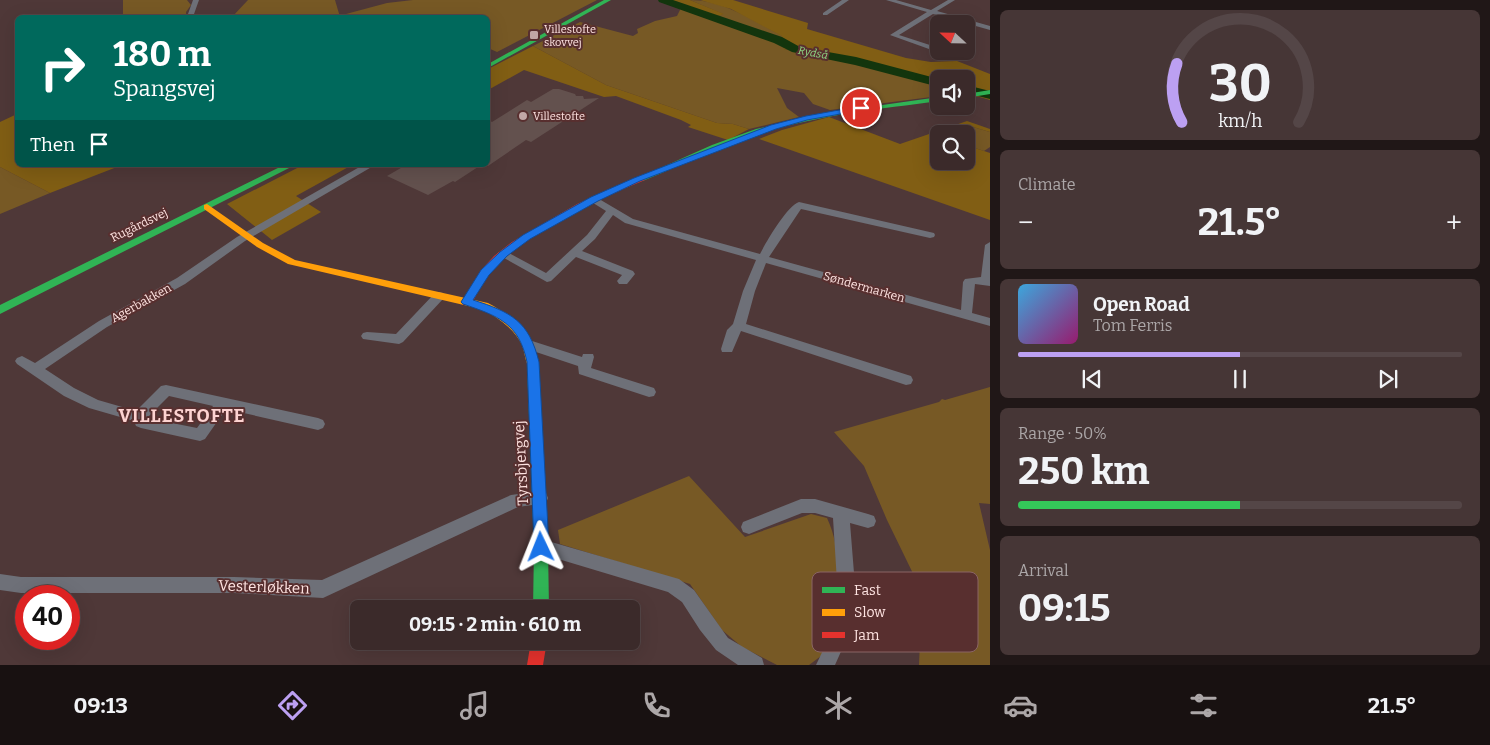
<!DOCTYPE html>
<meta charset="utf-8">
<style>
:root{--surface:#3b2a2a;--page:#463636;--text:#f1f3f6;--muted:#aca7a8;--line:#544647;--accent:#bca0f2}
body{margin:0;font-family:Bitter,serif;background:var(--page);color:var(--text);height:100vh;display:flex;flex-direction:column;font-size:19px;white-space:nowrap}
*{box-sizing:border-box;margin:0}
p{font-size:16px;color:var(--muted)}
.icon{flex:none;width:28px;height:28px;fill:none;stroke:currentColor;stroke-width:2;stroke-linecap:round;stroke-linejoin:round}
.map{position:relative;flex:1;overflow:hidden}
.sheet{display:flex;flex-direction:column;gap:10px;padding:10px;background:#201717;width:500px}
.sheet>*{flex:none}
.guide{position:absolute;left:15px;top:15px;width:475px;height:152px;border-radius:8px;box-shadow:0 5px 20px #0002,0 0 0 1px var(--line);background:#00695c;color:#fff;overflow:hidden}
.needle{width:32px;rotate:292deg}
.controls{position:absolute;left:930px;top:15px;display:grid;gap:10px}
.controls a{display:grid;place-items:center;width:45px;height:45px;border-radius:8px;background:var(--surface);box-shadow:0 5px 20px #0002,0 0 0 1px var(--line);font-size:25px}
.speed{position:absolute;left:15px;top:585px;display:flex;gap:10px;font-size:25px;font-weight:700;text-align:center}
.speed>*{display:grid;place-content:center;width:65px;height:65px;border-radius:50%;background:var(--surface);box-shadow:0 5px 20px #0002,0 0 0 1px var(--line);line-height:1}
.speed .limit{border:8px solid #d22;background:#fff;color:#111}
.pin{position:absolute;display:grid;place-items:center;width:42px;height:42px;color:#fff;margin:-21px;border:2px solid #fff;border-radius:50%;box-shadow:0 1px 5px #0007}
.me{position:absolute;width:55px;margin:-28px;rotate:358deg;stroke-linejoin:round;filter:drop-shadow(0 0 4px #0008)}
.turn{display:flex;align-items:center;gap:18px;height:105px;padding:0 15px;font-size:22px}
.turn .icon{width:65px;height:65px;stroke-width:2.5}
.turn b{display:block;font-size:35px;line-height:42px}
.then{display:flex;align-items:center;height:48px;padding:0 15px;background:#0003;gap:10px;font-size:19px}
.big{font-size:38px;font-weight:700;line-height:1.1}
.sheet .widget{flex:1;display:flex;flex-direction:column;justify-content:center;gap:8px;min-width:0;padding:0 18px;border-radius:8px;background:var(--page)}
.sheet .dial{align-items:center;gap:0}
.dial svg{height:130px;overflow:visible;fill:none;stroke:var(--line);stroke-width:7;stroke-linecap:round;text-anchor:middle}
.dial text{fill:var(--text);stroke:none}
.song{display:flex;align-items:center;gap:15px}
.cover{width:60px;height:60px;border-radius:8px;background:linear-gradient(135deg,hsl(200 70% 55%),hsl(320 70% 35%))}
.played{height:5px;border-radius:2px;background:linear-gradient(90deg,var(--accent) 50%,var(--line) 50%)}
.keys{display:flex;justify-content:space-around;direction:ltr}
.heat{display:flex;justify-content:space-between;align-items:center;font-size:28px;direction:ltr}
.charge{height:8px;border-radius:4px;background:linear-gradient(90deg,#34c759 50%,var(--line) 0)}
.trip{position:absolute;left:350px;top:600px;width:290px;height:50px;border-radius:8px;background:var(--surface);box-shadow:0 5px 20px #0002,0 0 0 1px var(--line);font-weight:700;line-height:50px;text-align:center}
.dock{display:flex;height:80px;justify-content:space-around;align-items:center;background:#181111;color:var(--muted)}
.dock .icon{width:35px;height:35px}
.dock .selected{color:var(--accent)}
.dock b{font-size:22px;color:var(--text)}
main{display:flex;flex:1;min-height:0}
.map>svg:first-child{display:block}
</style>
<main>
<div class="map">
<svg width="990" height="665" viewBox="0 0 990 665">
<rect width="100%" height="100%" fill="#4f3838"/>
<path fill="#775925" d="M123 0H187L191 5 186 12V17H123Z
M248 0H335L340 17H232Z
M413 0H597L497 52 488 48V18H349L346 14 387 3Z
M690 0C723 0 754 21 783 36L784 49 838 58 939 86V96L830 110 813 104 804 93 777 88 787 108 799 117 749 129 733 124 717 123 606 85 533 46 580 22 633 36 638 33 637 29 655 21 677 16 681 8 715 17 723 14Z
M973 127 990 132V147L984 151 966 145V134H960Z
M0 167 50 193 0 214Z
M990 387V504L979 503 990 550V665H919L922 592 887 520 864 466 834 432 939 402 942 399 945 400Z
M689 476 745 537 811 514 827 518C847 560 834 610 825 653L809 665H777L742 647 722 630 690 584 560 544 558 530Z"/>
<path fill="#815e14" d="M669 0H690L724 14 715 17 668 4Z
M700 0H733L808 23 807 29 906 58 931 62 957 61 990 74V100L966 93V79H939V85L838 58 784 49 782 36 731 9Z
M533 46 606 85 717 123 733 124 749 129 728 140 688 127 691 125 681 120 616 96 604 97 524 70 488 90V69Z
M17 114 18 165H122L50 193 0 167V122Z
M829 117 900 144 967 121 990 129V132L973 127 960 134H939V161H966V145L990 153V220L759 139 782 130Z
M303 165H352L296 196 321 212 272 240 227 204Z"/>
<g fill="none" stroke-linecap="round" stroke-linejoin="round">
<path fill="#13350d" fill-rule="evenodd" d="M658 0H673L782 37 800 47 856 57 939 79V87L855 65 792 52 774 43 659 2Z
M966 85 990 91V99L966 93Z"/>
</g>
<path fill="#63514e" d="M553 89H559L575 94 576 96H583L584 99 599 98 531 142 526 140 488 166V120L492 122 527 100 531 102Z
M406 165 412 166 481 165 455 182 453 181 428 195 387 176Z"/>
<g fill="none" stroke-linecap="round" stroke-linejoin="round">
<path fill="#6e7078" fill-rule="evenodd" d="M193 0H199L194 14 197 18H190L188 14Z
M842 0H849L827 15H823V13Z
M886 0H896L931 10 948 0H955L937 11 990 26V30L933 14 899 35 936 47 929 49 890 35 927 12Z
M363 165H375L245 241 185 284 107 327 45 369 74 388 98 400 136 411 161 386 166 385 318 418 323 420 325 424 323 428 318 430 226 409 205 439 200 441 141 428 136 426 134 421 89 408 64 396 17 364 15 361 17 358 22 356 35 363 99 321 177 278 237 237ZM169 396 213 406 197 428 147 418Z
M594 196 633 219 760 254C766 242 787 206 799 202L934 233 935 235 934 237 930 238 801 209 769 257 961 310 963 282 965 279 981 277 985 245 990 242V286L975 284 972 313 990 318V326L766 263 755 291 746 324 911 376 913 380 911 384 906 385 741 331 732 352H722L721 349 727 330 733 324 743 291 756 260 625 223 613 215 595 239 582 251 633 271 635 274 627 284H619L617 281 622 275 576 257 551 281 547 282 497 254 499 252H507L546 273 587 235 606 211 590 201 589 199Z
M439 292 443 293 445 296 443 299 403 342 399 344 363 339 361 336 363 333 367 332 396 334 435 293Z
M529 340 582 357 583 354H593L594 357 591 368 654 388 656 392 654 396 649 397 579 374 578 366 524 348 523 345 524 342Z
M540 491 546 493 548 498 546 503 518 507 323 598 234 593H21L0 590V574L21 577H234L322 580 511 495Z
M801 499H815L868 514 874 516 876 521 874 526 868 528 850 523 856 598 843 647 835 665H816L826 644 838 598 833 518 815 513H802L749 534 743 532 741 527 743 522Z
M541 539 679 579 694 590 728 638 762 658 764 665H738L716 650 700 630 682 602 668 592 535 552 533 547 535 542Z"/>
<path fill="#30b455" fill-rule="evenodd" d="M604 0H611L488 68V64Z
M990 90V94L966 98V94Z
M939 97V101C880 109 819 115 762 133 722 145 684 164 645 180L642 181 638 178 712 145 756 129 826 113Z
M284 165H295L0 314V305Z
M533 361 537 362 539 365 548 547 549 609H533L534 547 527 365 529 362Z"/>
<path fill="#ff9f0a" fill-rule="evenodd" d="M207 204 263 243 295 260 488 303C515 317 533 335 539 365L537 368H529C525 361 525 353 522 345 514 328 497 317 481 309L288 264 257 247 204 209V205Z"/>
<path fill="#e5322d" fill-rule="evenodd" d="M642 175 645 176V180C593 202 524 230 488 275 481 284 477 295 471 305H463L462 302 481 270 494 256 512 242 577 204Z
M531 641H547L543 665H527Z"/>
</g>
<path fill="#1a73e8" stroke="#114b97" d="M861 106 864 108 863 110 807 120 776 129 640 181 598 201 530 239 507 256 489 275 473 300C511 312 529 321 539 362L549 547 547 552 541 554 536 552 534 547 527 362C519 323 498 316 463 304L461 302 481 270 500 252 523 235 591 197 634 178 771 125 806 116Z"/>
<g fill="#c1a7a6" stroke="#582f2f" stroke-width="2">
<rect x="529" y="30" width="10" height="10" rx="2.5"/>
<circle cx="523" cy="116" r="5"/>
</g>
<g text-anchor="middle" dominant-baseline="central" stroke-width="4" stroke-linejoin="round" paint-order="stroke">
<g font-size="11" fill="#fee3e1" stroke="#582f2f" text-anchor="start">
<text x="544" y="29">Villestofte<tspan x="544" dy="13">skovvej</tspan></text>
<text x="533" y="116">Villestofte</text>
</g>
<g font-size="11" font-style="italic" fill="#8ed784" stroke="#582f2f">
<text transform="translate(813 53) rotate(10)">Rydså</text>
</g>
<g font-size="12" fill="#fee3e1" stroke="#582f2f">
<text transform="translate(139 225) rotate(-26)">Rugårdsvej</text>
<text transform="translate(864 287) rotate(16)">Søndermarken</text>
<text transform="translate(141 303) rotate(-29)">Agerbakken</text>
</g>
<g font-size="15" fill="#fee3e1" stroke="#582f2f">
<text transform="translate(521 463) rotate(-93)">Tyrsbjergvej</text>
<text transform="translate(264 587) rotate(2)">Vesterløkken</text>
</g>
<g font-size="18" font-weight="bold" letter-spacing="1" fill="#fdd3d1" stroke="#582f2f">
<text x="182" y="416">VILLESTOFTE</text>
</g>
</g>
<rect x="812" y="572" width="166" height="80" rx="8" fill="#582f2f" stroke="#8a6564" stroke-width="1"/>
<rect x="822" y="587" width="23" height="6" fill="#30b455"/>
<rect x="822" y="609" width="23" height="7" fill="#ff9f0a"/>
<rect x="822" y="632" width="23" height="6" fill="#e5322d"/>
<g font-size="14" fill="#fee3e1">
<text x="854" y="595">Fast</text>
<text x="854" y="617">Slow</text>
<text x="854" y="640">Jam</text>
</g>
</svg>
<div class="controls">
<a><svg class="needle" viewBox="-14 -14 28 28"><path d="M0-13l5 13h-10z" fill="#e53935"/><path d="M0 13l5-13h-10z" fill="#aca7a8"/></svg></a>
<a><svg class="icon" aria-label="sound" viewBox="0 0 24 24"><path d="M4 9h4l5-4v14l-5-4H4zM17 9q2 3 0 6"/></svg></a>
<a><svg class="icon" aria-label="search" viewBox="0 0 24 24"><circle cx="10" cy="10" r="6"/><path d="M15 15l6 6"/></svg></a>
</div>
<div class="speed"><div class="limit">40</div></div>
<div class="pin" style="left:861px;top:108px;background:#d93025"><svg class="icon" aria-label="arrive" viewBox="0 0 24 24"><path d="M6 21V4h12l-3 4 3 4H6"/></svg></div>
<svg class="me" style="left:541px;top:547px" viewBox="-20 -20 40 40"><path d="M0-17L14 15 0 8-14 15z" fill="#1a73e8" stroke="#fff" stroke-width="4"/></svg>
<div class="trip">09:15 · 2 min · 610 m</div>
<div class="guide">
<div class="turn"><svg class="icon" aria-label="right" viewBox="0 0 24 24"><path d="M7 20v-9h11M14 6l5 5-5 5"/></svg><div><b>180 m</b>Spangsvej</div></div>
<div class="then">Then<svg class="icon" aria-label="arrive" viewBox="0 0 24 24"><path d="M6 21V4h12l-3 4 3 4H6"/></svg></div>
</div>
</div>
<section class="sheet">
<div class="widget dial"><svg viewBox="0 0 100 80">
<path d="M14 69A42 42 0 1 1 86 69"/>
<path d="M14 69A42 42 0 0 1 11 33" stroke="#bca0f2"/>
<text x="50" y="56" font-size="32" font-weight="700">30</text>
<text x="50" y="72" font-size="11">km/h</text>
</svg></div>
<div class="widget"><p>Climate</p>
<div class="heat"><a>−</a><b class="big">21.5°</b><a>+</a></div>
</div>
<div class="widget">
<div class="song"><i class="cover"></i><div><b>Open Road</b><p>Tom Ferris</p></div></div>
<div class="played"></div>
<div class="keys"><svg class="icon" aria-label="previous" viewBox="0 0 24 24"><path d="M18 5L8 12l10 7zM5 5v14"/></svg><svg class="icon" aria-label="pause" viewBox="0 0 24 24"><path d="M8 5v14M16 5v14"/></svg><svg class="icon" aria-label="next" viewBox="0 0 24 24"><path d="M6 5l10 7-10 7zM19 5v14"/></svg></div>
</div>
<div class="widget"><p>Range · 50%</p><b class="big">250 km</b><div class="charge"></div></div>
<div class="widget"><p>Arrival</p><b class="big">09:15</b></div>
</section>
</main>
<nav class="dock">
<b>09:13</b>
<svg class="icon selected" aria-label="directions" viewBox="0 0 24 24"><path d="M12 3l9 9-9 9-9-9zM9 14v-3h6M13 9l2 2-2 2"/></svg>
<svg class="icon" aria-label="music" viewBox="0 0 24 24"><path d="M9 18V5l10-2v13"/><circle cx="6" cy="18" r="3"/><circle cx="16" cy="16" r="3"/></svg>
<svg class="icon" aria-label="phone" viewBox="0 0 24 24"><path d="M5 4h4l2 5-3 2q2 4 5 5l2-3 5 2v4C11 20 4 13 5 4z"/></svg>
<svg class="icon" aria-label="climate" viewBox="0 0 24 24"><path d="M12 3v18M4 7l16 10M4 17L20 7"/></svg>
<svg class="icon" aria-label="car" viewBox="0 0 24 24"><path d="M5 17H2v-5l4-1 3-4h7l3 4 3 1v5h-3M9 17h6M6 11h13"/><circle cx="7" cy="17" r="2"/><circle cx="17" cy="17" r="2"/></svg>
<svg class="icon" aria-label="filters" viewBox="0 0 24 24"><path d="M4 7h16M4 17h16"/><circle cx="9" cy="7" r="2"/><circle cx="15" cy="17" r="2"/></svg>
<b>21.5°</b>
</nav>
